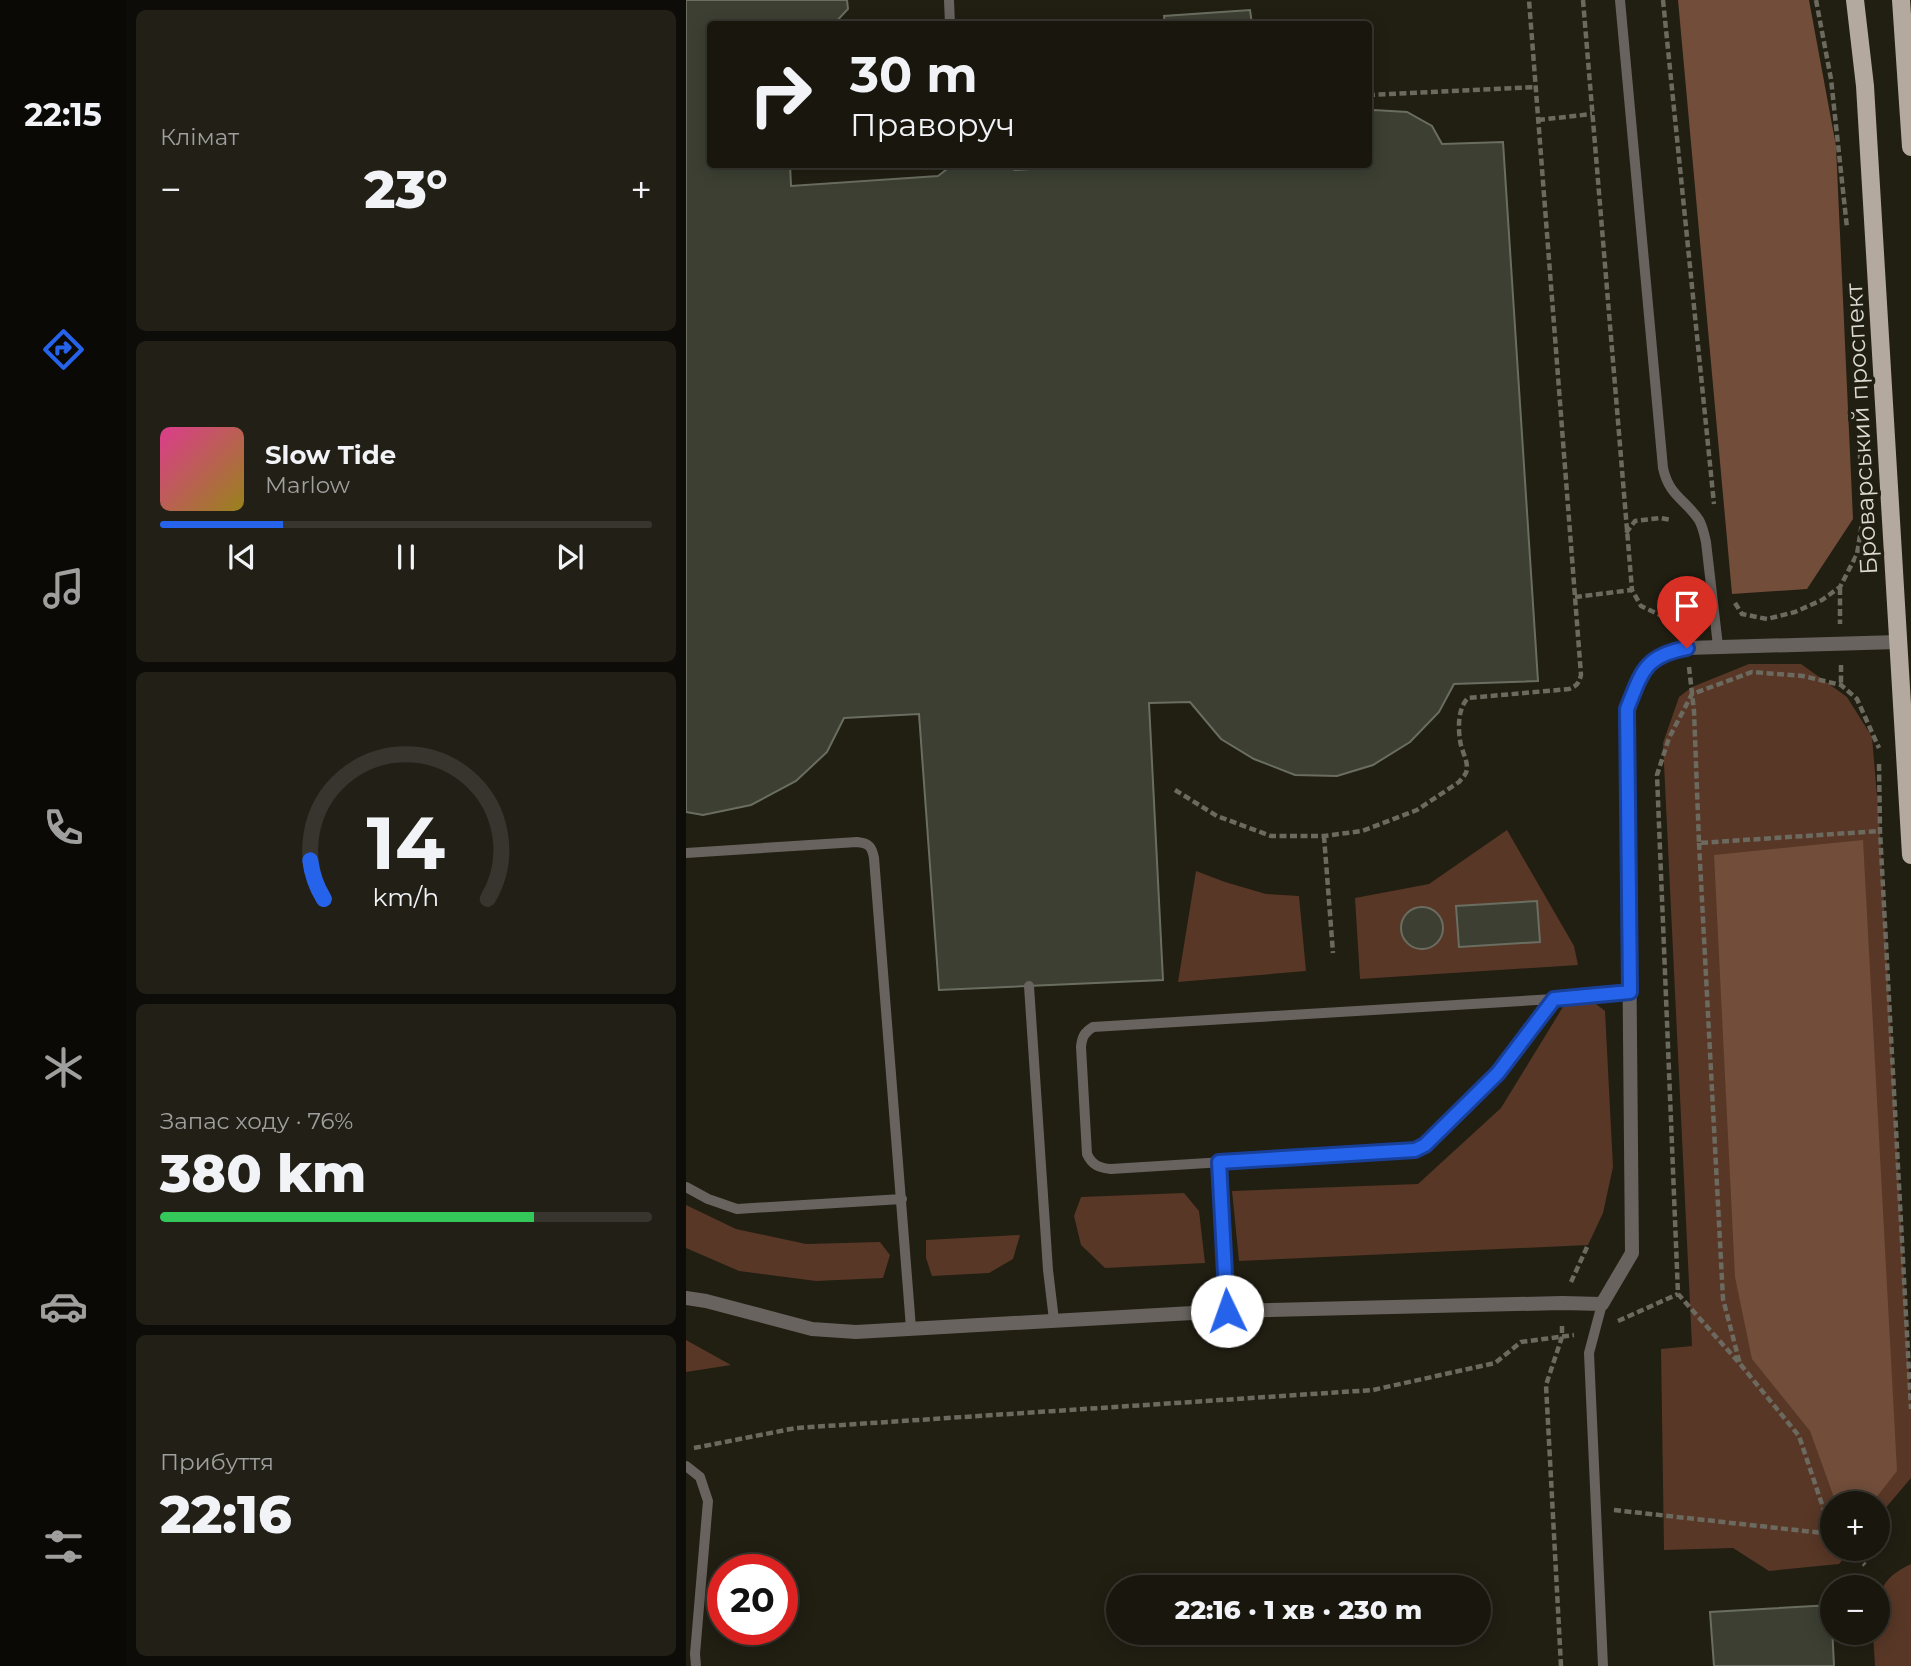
<!DOCTYPE html>
<html lang="uk">
<meta charset="utf-8">
<style>
:root{--surface:#19160e;--page:#221f17;--text:#f1f3f6;--muted:#9f9f9e;--line:#37352e;--accent:#2563eb}
body{margin:0;font-family:Montserrat,sans-serif;background:var(--page);color:var(--text);height:100vh;display:flex;flex-direction:column;font-size:26px;white-space:nowrap}
*{box-sizing:border-box;margin:0}
p{font-size:23px;color:var(--muted)}
.icon{flex:none;width:38px;height:38px;fill:none;stroke:currentColor;stroke-width:2;stroke-linecap:round;stroke-linejoin:round}
.map{position:relative;flex:1;overflow:hidden}
.details{display:flex;flex-direction:column;gap:10px;padding:10px;background:#0e0c08;width:560px}
.details>*{flex:none}
.banner{position:absolute;left:21px;top:21px;width:665px;height:147px;border-radius:7px;box-shadow:0 4px 18px #0003,0 0 0 2px var(--line);background:#19160e;color:var(--text);overflow:hidden}
.tools{position:absolute;left:1134px;top:1491px;display:grid;gap:14px}
.tools a{display:grid;place-items:center;width:70px;height:70px;border-radius:50%;background:var(--surface);box-shadow:0 4px 18px #0003,0 0 0 2px var(--line);font-size:35px}
.speed{position:absolute;left:21px;top:1554px;display:flex;gap:14px;font-size:35px;font-weight:700;text-align:center}
.speed>*{display:grid;place-content:center;width:91px;height:91px;border-radius:50%;background:var(--surface);box-shadow:0 4px 18px #0003,0 0 0 2px var(--line);line-height:1}
.speed .limit{border:10px solid #d22;background:#fff;color:#111}
.pin{position:absolute;display:grid;place-items:center;width:60px;height:60px;color:#fff;margin:-72px -30px;border-radius:50% 50% 50% 0;rotate:-45deg;box-shadow:0 0 7px #0007}
.pin .icon{rotate:45deg}
.me{position:absolute;width:77px;margin:-38px;rotate:357deg;stroke-linejoin:round;filter:drop-shadow(0 0 5px #0008)}
.turn{display:flex;align-items:center;gap:24px;height:147px;padding:0 28px;font-size:32px}
.turn .icon{width:91px;height:91px;stroke-width:2.5}
.turn b{display:block;font-size:49px;line-height:60px}
.big{font-size:52px;font-weight:800;line-height:1.1}
.details .card{flex:1;display:flex;flex-direction:column;justify-content:center;gap:10px;min-width:0;padding:0 24px;border-radius:10px;background:var(--page)}
.details .dial{align-items:center;gap:0}
.dial svg{height:182px;overflow:visible;fill:none;stroke:var(--line);stroke-width:7;stroke-linecap:round;text-anchor:middle}
.dial text{fill:var(--text);stroke:none}
.song{display:flex;align-items:center;gap:21px}
.cover{width:84px;height:84px;border-radius:10px;background:linear-gradient(135deg,hsl(330 70% 55%),hsl(50 70% 35%))}
.played{height:7px;border-radius:4px;background:linear-gradient(90deg,var(--accent) 25%,var(--line) 25%)}
.keys{display:flex;justify-content:space-around;direction:ltr}
.heat{display:flex;justify-content:space-between;align-items:center;font-size:38px;direction:ltr}
.charge{height:10px;border-radius:5px;background:linear-gradient(90deg,#34c759 76%,var(--line) 0)}
.trip{position:absolute;left:420px;top:1575px;width:385px;height:70px;border-radius:35px;background:var(--surface);box-shadow:0 4px 18px #0003,0 0 0 2px var(--line);font-weight:800;line-height:70px;text-align:center}
main{display:flex;flex:1;min-height:0}
.menu{display:flex;flex-direction:column;width:126px;justify-content:space-around;align-items:center;background:#0a0906;color:var(--muted)}
.menu .icon{width:49px;height:49px}
.menu .current{color:var(--accent)}
.menu b{font-size:32px;color:var(--text)}
.map>svg:first-child{display:block}
</style>
<main>
<nav class="menu">
<b>22:15</b>
<svg class="icon current" aria-label="directions" viewBox="0 0 24 24"><path d="M12 3l9 9-9 9-9-9zM9 14v-3h6M13 9l2 2-2 2"/></svg>
<svg class="icon" aria-label="music" viewBox="0 0 24 24"><path d="M9 18V5l10-2v13"/><circle cx="6" cy="18" r="3"/><circle cx="16" cy="16" r="3"/></svg>
<svg class="icon" aria-label="phone" viewBox="0 0 24 24"><path d="M5 4h4l2 5-3 2q2 4 5 5l2-3 5 2v4C11 20 4 13 5 4z"/></svg>
<svg class="icon" aria-label="climate" viewBox="0 0 24 24"><path d="M12 3v18M4 7l16 10M4 17L20 7"/></svg>
<svg class="icon" aria-label="car" viewBox="0 0 24 24"><path d="M5 17H2v-5l4-1 3-4h7l3 4 3 1v5h-3M9 17h6M6 11h13"/><circle cx="7" cy="17" r="2"/><circle cx="17" cy="17" r="2"/></svg>
<svg class="icon" aria-label="filters" viewBox="0 0 24 24"><path d="M4 7h16M4 17h16"/><circle cx="9" cy="7" r="2"/><circle cx="15" cy="17" r="2"/></svg>
</nav>
<section class="details">
<div class="card"><p>Клімат</p>
<div class="heat"><a>−</a><b class="big">23°</b><a>+</a></div>
</div>
<div class="card">
<div class="song"><i class="cover"></i><div><b>Slow Tide</b><p>Marlow</p></div></div>
<div class="played"></div>
<div class="keys"><svg class="icon" aria-label="previous" viewBox="0 0 24 24"><path d="M18 5L8 12l10 7zM5 5v14"/></svg><svg class="icon" aria-label="pause" viewBox="0 0 24 24"><path d="M8 5v14M16 5v14"/></svg><svg class="icon" aria-label="next" viewBox="0 0 24 24"><path d="M6 5l10 7-10 7zM19 5v14"/></svg></div>
</div>
<div class="card dial"><svg viewBox="0 0 100 80">
<path d="M14 69A42 42 0 1 1 86 69"/>
<path d="M14 69A42 42 0 0 1 8 52" stroke="#2563eb"/>
<text x="50" y="56" font-size="32" font-weight="700">14</text>
<text x="50" y="72" font-size="11">km/h</text>
</svg></div>
<div class="card"><p>Запас ходу · 76%</p><b class="big">380 km</b><div class="charge"></div></div>
<div class="card"><p>Прибуття</p><b class="big">22:16</b></div>
</section>
<div class="map">
<svg width="1225" height="1666" viewBox="0 0 1225 1666">
<rect width="100%" height="100%" fill="#211e12"/>
<path fill="#583726" d="M1063 664H1115L1161 697 1186 737 1194 831 1225 1409V1478L1192 1517V1503H1146V1549H1166L1153 1564 1083 1571 1047 1548 978 1550 975 1349 1006 1346 977 743 993 697 1006 687Z
M821 830 888 946 892 965 674 979 669 898 743 884Z
M510 871 539 882 580 894 613 896 620 971 492 982Z
M901 997 919 1011 927 1167 917 1213 902 1245 553 1261 546 1191 732 1184 815 1108 880 1002Z
M498 1193 513 1211 519 1263 419 1268 395 1245 388 1216 395 1197Z
M0 1205 50 1229 120 1244 194 1242 204 1255 197 1278 130 1281 53 1271 0 1248Z
M334 1235 327 1259 303 1273 246 1276 240 1258V1240Z
M0 1340 45 1365 0 1372Z
M1225 1564V1666H1189L1187 1633H1192C1192 1598 1189 1581 1225 1564Z"/>
<path fill="#714d3a" d="M992 0H1123L1150 146 1167 519 1121 589 1046 594Z
M1177 840 1211 1471 1186 1503H1150L1124 1431 1066 1359 1049 1277 1028 855Z"/>
<path fill="#3c3f32" stroke="#6a6e60" stroke-width="2" d="M0 0H161L162 9 148 24H24V164H104L105 186 252 176 265 166 272 164H315L329 170 421 164H682V111L688 110 721 112 746 126 756 144 817 142 852 681 768 684 753 712 724 742 687 765 651 776 609 775 568 759 535 739 504 702 463 703 477 980 253 990 233 714 158 718 141 752 110 781 65 805 17 815 0 812Z
M564 10 566 24H479L478 16Z
M851 901 854 942 773 947 770 906Z
M715 928a21 21 0 1 1 42 0a21 21 0 1 1-42 0Z
M1145 1605 1148 1666H1028L1024 1612Z"/>
<g fill="none" stroke-linecap="round" stroke-linejoin="round">
<path stroke="#6c695f" stroke-width="4.5" stroke-dasharray="7 3.5" stroke-linecap="butt" d="M897 0 946 590
M977 0 1028 504
M1130 0 1145 79 1161 228
M682 95 849 87
M852 120 906 114
M940 533 949 521 974 518 985 520
M1154 588V624
M889 597 946 590 955 606 974 615 999 616 1000 627
M1049 603 1056 614 1081 619 1109 612 1136 600 1154 587 1171 554 1176 523 1173 422
M1155 665V685
M1003 667 1008 711 1013 843 1194 831
M1193 764 1194 831 1225 1409
M489 790 531 816 585 836H638L676 831 731 810 773 782C777 777 781 774 781 768 781 758 775 750 774 740 772 727 772 708 782 698L883 689C891 686 893 683 895 675L889 597 843 0
M638 836 647 953
M1013 843 1037 1299 1054 1364
M885 1282 902 1245
M932 1321 992 1294
M8 1448 110 1428 687 1390 809 1363 835 1342 888 1335
M928 1510 1146 1534
M1146 1534 1113 1436 1055 1365 992 1294 971 775 983 738 1006 694 1066 672 1117 676 1155 685 1171 699 1193 748
M1162 1549 1179 1565
M875 1666 860 1385 876 1337V1323"/>
<path stroke="#68635e" stroke-width="10" d="M263 0 264 24
M934 0 977 468C983 496 999 499 1013 520 1017 527 1018 534 1020 542L1032 646
M0 853 171 842C183 843 186 847 188 858L225 1328
M343 986 362 1270 368 1320
M868 999 812 1073 739 1145 729 1150 425 1169C413 1168 406 1165 401 1154L395 1047C396 1036 399 1032 407 1027L868 999 944 992
M533 1162 542 1311
M0 1187 22 1199 51 1209 216 1199
M916 1304 903 1353 917 1666
M0 1466 14 1477 22 1501 9 1654 10 1666"/>
<path stroke="#68635e" stroke-width="14" d="M0 1298 20 1301 126 1329 170 1332 542 1311 876 1303 916 1304 946 1253 941 710C956 672 958 656 1001 648L1212 642"/>
<path stroke="#b3a99e" stroke-width="18" d="M1169 0 1179 86 1225 855
M1215 0 1225 147"/>
</g>
<g fill="none" stroke-linecap="round" stroke-linejoin="round">
<defs>
<path id="route" d="M541 1311 533 1162 729 1150 739 1145 812 1073 868 999 944 992 941 709C956 672 958 656 1001 648"/>
</defs>
<use href="#route" stroke="#184099" stroke-width="18"/>
<use href="#route" stroke="#2563eb" stroke-width="12"/>
</g>
<g text-anchor="middle" dominant-baseline="central" stroke-width="7" stroke-linejoin="round" paint-order="stroke">
<g font-size="24" fill="#dbd9d1" stroke="#211e12">
<text transform="translate(1175 429) rotate(-93)">Броварський проспект</text>
</g>
</g>
</svg>
<div class="tools">
<a>+</a>
<a>−</a>
</div>
<div class="speed"><div class="limit">20</div></div>
<div class="pin" style="left:1001px;top:648px;background:#d93025"><svg class="icon" aria-label="arrive" viewBox="0 0 24 24"><path d="M6 21V4h12l-3 4 3 4H6"/></svg></div>
<svg class="me" style="left:541px;top:1311px" viewBox="-20 -20 40 40"><circle r="19" fill="#fff"/><path d="M0-13L10 11 0 6-10 11z" fill="#2563eb"/></svg>
<div class="trip">22:16 · 1 хв · 230 m</div>
<div class="banner">
<div class="turn"><svg class="icon" aria-label="right" viewBox="0 0 24 24"><path d="M7 20v-9h11M14 6l5 5-5 5"/></svg><div><b>30 m</b>Праворуч</div></div>
</div>
</div>
</main>
